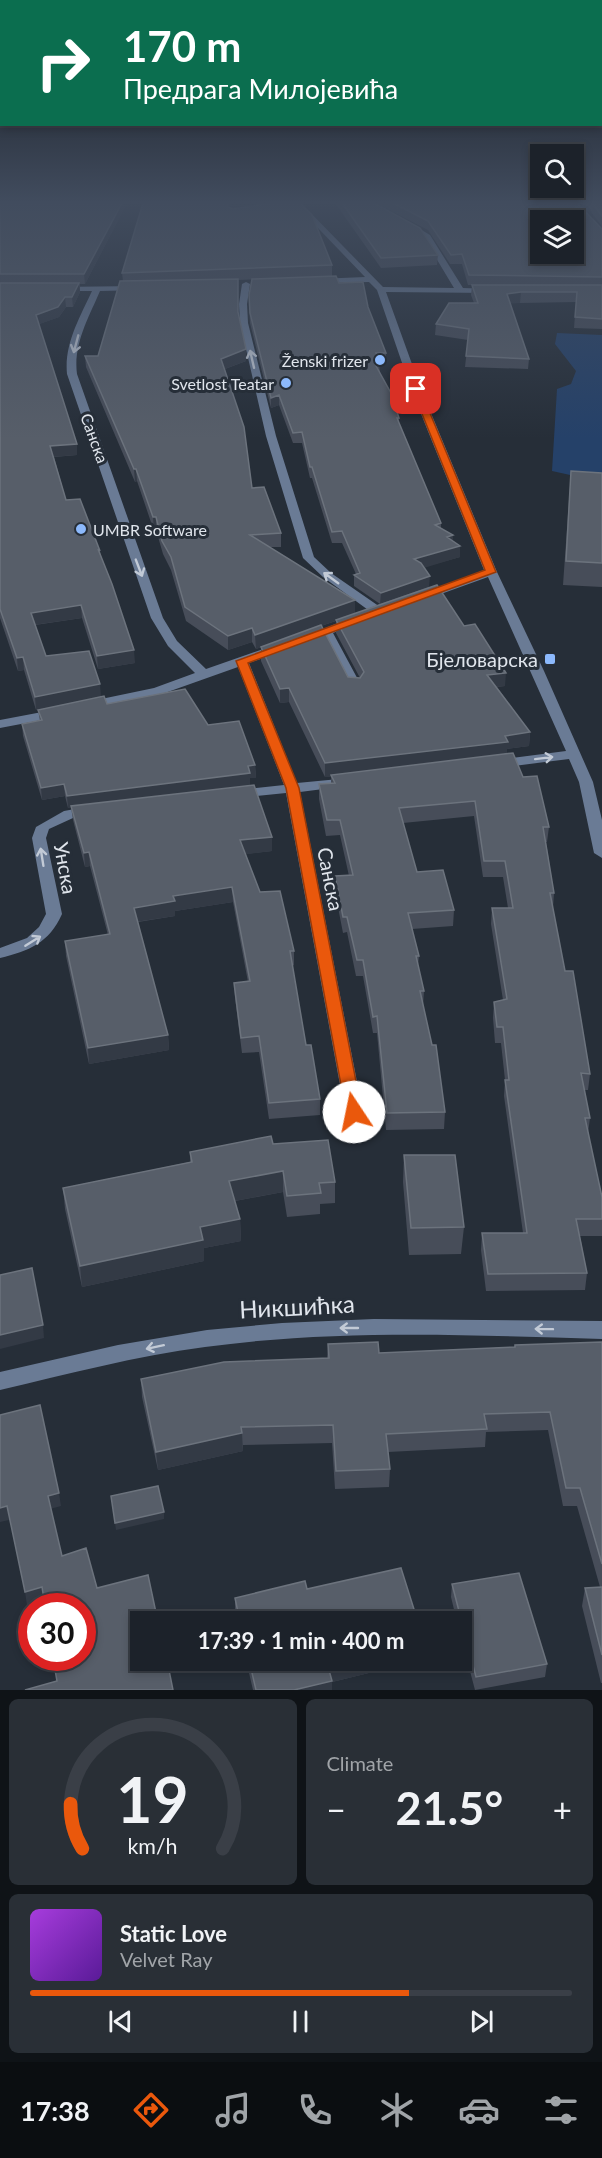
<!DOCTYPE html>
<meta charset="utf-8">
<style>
:root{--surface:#1c222a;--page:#292f36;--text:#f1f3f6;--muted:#a0a4a8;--line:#3a3f47;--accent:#ea580c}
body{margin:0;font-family:Lato,sans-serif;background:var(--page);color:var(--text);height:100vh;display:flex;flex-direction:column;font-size:22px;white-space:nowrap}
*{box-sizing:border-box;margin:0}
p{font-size:20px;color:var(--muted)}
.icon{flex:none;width:33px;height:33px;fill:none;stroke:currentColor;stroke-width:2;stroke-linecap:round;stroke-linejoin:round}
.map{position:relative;height:1690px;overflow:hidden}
.drawer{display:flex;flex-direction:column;gap:9px;padding:9px;background:#0f1317;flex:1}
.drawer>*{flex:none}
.hud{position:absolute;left:0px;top:0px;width:603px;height:126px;box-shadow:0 3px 9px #0003,0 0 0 2px var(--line);background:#0b6e4f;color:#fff;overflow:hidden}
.buttons{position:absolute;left:530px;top:144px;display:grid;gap:12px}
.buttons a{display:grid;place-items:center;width:54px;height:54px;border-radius:0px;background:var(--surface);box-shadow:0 3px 9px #0003,0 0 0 2px var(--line);font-size:30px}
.speed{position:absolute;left:18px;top:1593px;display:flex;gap:12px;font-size:30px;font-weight:700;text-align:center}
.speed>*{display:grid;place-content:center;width:78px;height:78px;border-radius:50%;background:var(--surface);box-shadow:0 3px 9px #0003,0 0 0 2px var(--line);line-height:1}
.speed .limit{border:9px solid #d22;background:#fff;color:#111}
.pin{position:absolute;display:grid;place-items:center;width:51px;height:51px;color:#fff;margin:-26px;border-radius:12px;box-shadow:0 3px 9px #0006}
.me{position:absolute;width:66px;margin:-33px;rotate:349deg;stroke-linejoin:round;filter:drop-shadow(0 0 4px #0008)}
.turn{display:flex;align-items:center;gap:21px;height:126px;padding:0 24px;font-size:27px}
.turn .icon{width:78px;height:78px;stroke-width:2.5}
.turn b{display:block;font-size:42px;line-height:51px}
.big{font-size:45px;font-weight:700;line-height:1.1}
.drawer .widget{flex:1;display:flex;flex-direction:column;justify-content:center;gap:9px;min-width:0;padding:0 21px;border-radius:9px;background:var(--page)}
.drawer .dial{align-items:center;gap:0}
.dial svg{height:156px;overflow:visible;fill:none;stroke:var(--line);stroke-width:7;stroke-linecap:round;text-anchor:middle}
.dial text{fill:var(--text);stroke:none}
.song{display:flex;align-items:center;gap:18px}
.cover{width:72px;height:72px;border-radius:9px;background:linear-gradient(135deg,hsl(280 70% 55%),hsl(270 70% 35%))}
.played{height:6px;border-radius:3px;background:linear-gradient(90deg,var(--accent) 70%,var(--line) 70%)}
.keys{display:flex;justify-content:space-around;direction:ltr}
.heat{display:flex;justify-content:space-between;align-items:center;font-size:33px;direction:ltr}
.drawer .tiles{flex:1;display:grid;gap:9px;grid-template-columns:1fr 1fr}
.widget:last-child{grid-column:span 2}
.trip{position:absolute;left:130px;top:1611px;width:342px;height:60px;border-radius:0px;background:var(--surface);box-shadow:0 3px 9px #0003,0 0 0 2px var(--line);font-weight:700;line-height:60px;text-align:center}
.menu{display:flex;height:96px;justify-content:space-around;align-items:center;background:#0b0e11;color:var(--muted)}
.menu .icon{width:42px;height:42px}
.menu .selected{color:var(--accent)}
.menu b{font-size:27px;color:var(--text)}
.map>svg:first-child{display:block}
</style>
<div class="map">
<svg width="602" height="1690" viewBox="0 0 602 1690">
<rect width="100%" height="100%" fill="#262e38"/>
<path fill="#254169" d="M557 333 602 335V482L552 471 557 389 571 384 576 371 555 344Z"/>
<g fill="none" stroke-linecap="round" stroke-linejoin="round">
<path fill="#6a7b95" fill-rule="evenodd" d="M294 203H301L383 287 454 288 424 238 404 224 408 222 430 235 463 288 492 289 496 291 492 293 386 292 421 389 497 572 544 671 593 782 602 820V858L594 853 579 782 569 759 497 768 490 764 497 760 566 751 488 577 427 599 423 600 417 596 484 570 411 389 377 290 369 282 315 283V279H318L365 277Z
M246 282 250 284 247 304 248 323 276 436 314 557 331 573 383 609V615H375L323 577 303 558 266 436 240 323 239 304 242 284Z
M138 286H141V290L100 291C89 317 73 344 77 374L163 618 177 641 206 669 275 645H283L285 648 283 651 249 663 297 783 339 779 346 783 339 787 300 792 363 1112 360 1117 354 1119 348 1117 345 1112 286 793 237 798 230 794 237 790 284 785 238 667 162 694 87 710 80 706 82 703 154 688 195 673 168 646 151 618 67 374C64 344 80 317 92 291H60L56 289 57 287Z
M355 616 359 617V623L333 633 362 687 355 691 348 687 323 636 307 642 301 638Z
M58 709 63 710 65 713 63 716 0 728V720Z
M91 806 98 810 96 813 73 818 49 829 46 838 62 914C49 943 29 951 0 958V948L27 938 39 927 46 914 32 838 36 827 64 811Z
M374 1319 602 1321V1339C470 1335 336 1329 205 1347 136 1356 68 1374 0 1390V1372L118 1345 207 1330 282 1323Z"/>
</g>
<path fill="#474d59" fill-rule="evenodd" d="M0 203H127L85 284H80V292L73 307H66L59 317 39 324 77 455 54 457 66 500 100 551 101 556 135 663 98 669 82 618 35 625 46 656 101 697 36 710 24 670 18 671 0 618Z
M335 203H374L438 255 437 265 381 268Z
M376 203H577L602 229V329L574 328 576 302 520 303H510L529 359 528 369 465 367 468 340 435 335 436 324 474 303 471 295 472 285H468L462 264H450L428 230Z
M579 203H602V228L601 225 588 208Z
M332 265V276L238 280V314L246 349V361L225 369 252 488 281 533V547H270L355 600V614L380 604 354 586V575L356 574 342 543H332L312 478H310L302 443H293L279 405 271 408 250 323 249 304 339 283 368 307 386 353V362L379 363 380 373 399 418V423L441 523V528L453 541 460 546V557L424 567 429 587 505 686 497 687 530 732 529 746 507 749V754L523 777 549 827 547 842H546L554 893 553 908 565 971 590 1074 588 1090H584L590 1118 588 1133 602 1197V1236H580L587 1273 585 1290 486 1291 481 1250 482 1233H523L504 1096 505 1080 501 1043H495L493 1018 494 1002 503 1000 491 924 492 908H508L503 877H483L474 816 403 823 417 872 454 910 453 926 412 929 419 956 418 965 424 991 423 1006 445 1112 444 1129 386 1130 377 1033H373L363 976H356L347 932 343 933 335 892V876H349L340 835 326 836 319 799V784L331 783V777H325L289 702 280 703 261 661V647L273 643 256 649 252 642 228 650 186 621 171 570 163 554 156 530 154 531 137 481 135 482 86 367 85 356H98L123 281 122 273ZM336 621V633L360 678 348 677 321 626Z
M571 471 602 473V587L563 585Z
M107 704 208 725 255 765 256 778H250V785L272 851 245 854 260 892 294 951V965L292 966 306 1045 320 1099V1115L269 1119 259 1052 242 1053 235 998 234 983 248 982 233 902 175 911V916L138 922 168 1035 169 1050 89 1064 66 956 65 941 108 935 90 866 85 867 73 820 71 807 68 808 65 796 42 800 23 736 22 724 40 721 38 710Z
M273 1144 335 1182V1203L320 1204V1214L287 1217 283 1192 235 1201 240 1219 241 1241 204 1248V1261L82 1287 65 1209 63 1188 190 1162V1152Z
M404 1155 464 1227 461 1254 409 1255 403 1182Z
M602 1342V1683H601L582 1606 585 1588 600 1587 577 1506H563L548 1430 486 1432 485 1447 388 1452 390 1469 389 1487 335 1489 332 1443 243 1445V1451L158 1470 142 1397 141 1379 327 1358 328 1344 379 1353 514 1347 515 1345Z
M452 1584 547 1664 545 1677 475 1690 462 1641V1622H457L451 1597Z
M307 1589 418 1622H237L235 1611V1598Z
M246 1660H422L332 1682V1690H253Z"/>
<path fill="#333a45" d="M122 203H127L85 284 84 274Z
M228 203H287L228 217Z
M79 283 80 292 73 307 72 297Z
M521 292 520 303 506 304 507 294Z
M65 297 66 307 59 317 37 325 36 315Z
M246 349V361L222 370 221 359Z
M279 395V405L271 408V398Z
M77 444V455L51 457 50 446Z
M134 469H136L137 481 135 482Z
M153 517H156V530L154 531Z
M453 535V546L447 537Z
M460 546V557L414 571V559Z
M430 576 429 587 380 604 381 593Z
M355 600V614L256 649 255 635Z
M81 605 82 618 33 625 31 613Z
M252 628V642L228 650V636Z
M134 650 135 663 98 669 97 656Z
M23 657 24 670 18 671 17 658Z
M506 673 505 686 486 688 487 675Z
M100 684 101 697 36 710 35 697Z
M289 688V702L280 703V689Z
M530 732 529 746 507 749V756L331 775V777H325V763Z
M255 765 256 778H250V786L68 808 67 796Z
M64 784 65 796 42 800 41 788Z
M272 837V851L240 855V840Z
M89 852 90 866 85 867 84 853Z
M232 887 233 902 175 911V916L135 922 134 908 173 896Z
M168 1035 169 1050 89 1064 88 1048Z
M283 1171V1192L229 1202V1181Z
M240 1219 241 1241 204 1248V1261L82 1287 80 1266 200 1227Z
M43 1325 44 1338 0 1349V1335Z
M242 1433 243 1451 158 1470 156 1452Z
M59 1493 61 1506 50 1509 48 1496Z
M7 1506 9 1520 0 1522V1508Z
M164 1512V1519L116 1530 115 1523Z
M42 1587 44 1600 27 1605 25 1592Z
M368 1660H422L332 1682V1690H294L329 1670Z"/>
<path fill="#575e69" stroke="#6c737d" stroke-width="1.5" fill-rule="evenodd" d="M0 203H122L84 274H0Z
M143 203H228V207L233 209 273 203H300L312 215 332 265 122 273Z
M342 203H374L420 228 438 255 381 258Z
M393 203H577L602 229V277L469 275 462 254 451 255 428 221ZM540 220H573V254H540Z
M592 203H602V216Z
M336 276 339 283 363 282 368 307 386 353H376L380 364H375L391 393 399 418H397L441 523 435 525 453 535 447 537 460 546 414 559 421 563 430 576 381 593 354 575 360 573 342 531 332 532 312 467H310L302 432 293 433 279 395 271 398 250 313 249 295 252 279Z
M238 279V312L246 349 221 359 244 427 252 488 264 487 281 533 250 535 355 600 255 635 252 628 228 636 185 607 171 557 162 541 156 517H153L136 469H134L85 356H98L120 281Z
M0 283H79L72 297H65L58 307 36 315 77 444 50 446 66 500 80 499 100 551 98 549 112 584 134 650 97 656 81 605 31 613 46 656 89 651 100 684 35 697 23 657 17 658 0 609Z
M472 285H602V319L575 317 577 292H521L507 294 529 359 466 356 469 329 436 324 449 303H478Z
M571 471 602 473V563L566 561Z
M437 585 464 626 475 624 506 673 487 675 530 732 505 736 508 742 325 763 289 688 280 689 261 647 321 625 348 677 360 678 364 672 336 620Z
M185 689 208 725 239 721 255 765 248 766 250 773 67 796 64 784 41 788 22 724 42 720 38 710 104 696 107 704Z
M513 753 523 777 537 776 549 827H543L554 893H550L565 971H573L590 1074 581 1073 590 1118H585L602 1197V1219H576L587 1273 488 1274 482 1233H527L505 1080H509L503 1027H497L494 1002 507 999 492 908H513L505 861H484L475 801 399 808 417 872 443 870 454 910 408 913 419 956H416L424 991H420L432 1045H436L445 1112 387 1113 377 1016 373 1017 363 960H357L347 917H343L335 876 353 875 340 820H327L319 784 335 783 331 775Z
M254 785 272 837 240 840 260 892 280 891 294 951H290L306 1045H311L320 1099 269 1103 259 1036 241 1038 234 983 250 981 232 887 173 896 175 901 134 908 168 1035 88 1048 65 941 110 934 89 852 84 853 71 806Z
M271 1136 273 1144 328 1140 335 1182 319 1183 321 1193 287 1196 283 1171 229 1181 240 1219 200 1227 203 1240 80 1266 63 1188 192 1162 190 1152Z
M404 1155H455L464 1227 411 1228Z
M32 1268 43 1325 0 1335V1275Z
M378 1342 379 1353 515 1347V1345L602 1342V1564L580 1488H566L550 1412 484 1414 487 1429 386 1434 390 1469 336 1471 333 1425 241 1427 242 1433 156 1452 141 1379 224 1362 329 1358 328 1344Z
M40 1405 59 1493 48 1496 62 1556 86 1548 97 1588 148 1575 158 1622H141V1660H167L173 1690H25L57 1681 53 1658H82V1606H45L42 1587 25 1592 7 1506 0 1508V1415Z
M158 1486 164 1512 115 1523 111 1496Z
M401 1568 418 1622H240L235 1598 305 1581 307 1589Z
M519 1573 547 1664 476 1677 452 1584Z
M602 1587V1655L585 1588Z
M249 1660H368L329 1670 332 1681 294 1690H256Z"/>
<defs><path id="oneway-shaft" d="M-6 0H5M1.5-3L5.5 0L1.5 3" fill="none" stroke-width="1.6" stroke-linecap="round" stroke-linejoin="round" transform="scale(1.5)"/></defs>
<g stroke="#c2cad6">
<use href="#oneway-shaft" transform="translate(76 344) rotate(105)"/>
<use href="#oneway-shaft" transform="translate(252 359) rotate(-103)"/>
<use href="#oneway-shaft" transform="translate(139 568) rotate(69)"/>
<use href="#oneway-shaft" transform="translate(331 578) rotate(-144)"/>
<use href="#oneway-shaft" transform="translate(544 758) rotate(-7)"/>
<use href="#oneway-shaft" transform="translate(42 857) rotate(-99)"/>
<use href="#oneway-shaft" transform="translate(33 941) rotate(-32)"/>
<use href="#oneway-shaft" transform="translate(349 1328) rotate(-180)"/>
<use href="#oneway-shaft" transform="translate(544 1329) rotate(-179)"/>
<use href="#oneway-shaft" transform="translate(155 1347) rotate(168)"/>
</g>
<linearGradient id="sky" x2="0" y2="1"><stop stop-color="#15191f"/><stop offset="0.46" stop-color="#414c5e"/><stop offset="1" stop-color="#414c5e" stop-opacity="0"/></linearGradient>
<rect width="602" height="439" fill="url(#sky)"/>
<path fill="#ea580c" stroke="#983908" stroke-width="1.5" d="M413 387 420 389 496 572 248 663 299 788 362 1112 360 1117H348L346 1112 286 788 236 661 485 570 412 389Z"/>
<g fill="#8cb9fc" stroke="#262e38" stroke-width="2">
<circle cx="380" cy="360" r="6"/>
<circle cx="286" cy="383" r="6"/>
<circle cx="81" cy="529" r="6"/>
<rect x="544" y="653" width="12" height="12" rx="3"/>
</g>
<g text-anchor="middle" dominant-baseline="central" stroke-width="6" stroke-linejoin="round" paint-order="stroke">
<g font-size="16" fill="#e0e5ec" stroke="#262e38" text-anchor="end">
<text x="368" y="360">Ženski frizer</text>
<text x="274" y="383">Svetlost Teatar</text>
<text x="93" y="529" text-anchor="start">UMBR Software</text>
</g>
<g font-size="16" fill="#e0e5ec" stroke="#262e38">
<text transform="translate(95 438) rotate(70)">Санска</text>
</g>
<g font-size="20" fill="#e0e5ec" stroke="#262e38" text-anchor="end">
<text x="538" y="659">Бјеловарска</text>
</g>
<g font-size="20" fill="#e0e5ec" stroke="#262e38">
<text transform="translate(66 868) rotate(80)">Унска</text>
<text transform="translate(331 879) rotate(79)">Санска</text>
</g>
<g font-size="24" fill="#e0e5ec" stroke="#262e38">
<text transform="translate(297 1306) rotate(-3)">Никшићка</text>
</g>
</g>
</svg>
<div class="buttons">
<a><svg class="icon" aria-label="search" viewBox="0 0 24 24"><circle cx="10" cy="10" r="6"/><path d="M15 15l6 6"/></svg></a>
<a><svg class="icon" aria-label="layers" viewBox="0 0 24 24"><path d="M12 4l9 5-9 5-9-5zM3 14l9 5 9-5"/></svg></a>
</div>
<div class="speed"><div class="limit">30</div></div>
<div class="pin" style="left:416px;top:389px;background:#d93025"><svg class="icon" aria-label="arrive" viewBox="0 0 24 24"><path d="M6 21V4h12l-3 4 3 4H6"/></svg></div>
<svg class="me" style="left:354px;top:1112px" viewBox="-20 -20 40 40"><circle r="19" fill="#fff"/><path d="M0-13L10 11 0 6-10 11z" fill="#ea580c"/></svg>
<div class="trip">17:39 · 1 min · 400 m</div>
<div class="hud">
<div class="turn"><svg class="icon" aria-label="right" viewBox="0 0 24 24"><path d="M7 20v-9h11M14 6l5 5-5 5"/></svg><div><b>170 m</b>Предрага Милојевића</div></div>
</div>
</div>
<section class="drawer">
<div class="tiles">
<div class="widget dial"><svg viewBox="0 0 100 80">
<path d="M14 69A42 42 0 1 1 86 69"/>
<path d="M14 69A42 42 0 0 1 8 46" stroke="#ea580c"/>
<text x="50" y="56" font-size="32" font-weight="700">19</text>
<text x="50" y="72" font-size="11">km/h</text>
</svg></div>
<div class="widget"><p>Climate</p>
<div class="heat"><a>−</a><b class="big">21.5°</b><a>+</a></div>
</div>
<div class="widget">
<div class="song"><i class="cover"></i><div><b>Static Love</b><p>Velvet Ray</p></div></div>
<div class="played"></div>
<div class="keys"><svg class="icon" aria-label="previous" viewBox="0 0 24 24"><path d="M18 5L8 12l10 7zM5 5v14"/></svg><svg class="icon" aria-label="pause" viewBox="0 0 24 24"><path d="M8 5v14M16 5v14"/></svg><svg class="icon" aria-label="next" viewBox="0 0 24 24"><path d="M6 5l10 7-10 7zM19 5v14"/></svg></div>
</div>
</div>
</section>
<nav class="menu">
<b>17:38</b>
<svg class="icon selected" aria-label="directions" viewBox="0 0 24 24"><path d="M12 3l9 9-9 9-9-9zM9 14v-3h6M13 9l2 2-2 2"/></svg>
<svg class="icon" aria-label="music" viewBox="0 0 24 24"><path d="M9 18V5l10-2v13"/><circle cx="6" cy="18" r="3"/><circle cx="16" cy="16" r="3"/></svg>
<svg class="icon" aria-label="phone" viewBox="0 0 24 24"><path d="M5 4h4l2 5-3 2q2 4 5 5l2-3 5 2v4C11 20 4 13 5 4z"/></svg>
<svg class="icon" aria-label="climate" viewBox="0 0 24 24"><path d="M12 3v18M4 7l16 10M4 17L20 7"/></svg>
<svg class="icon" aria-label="car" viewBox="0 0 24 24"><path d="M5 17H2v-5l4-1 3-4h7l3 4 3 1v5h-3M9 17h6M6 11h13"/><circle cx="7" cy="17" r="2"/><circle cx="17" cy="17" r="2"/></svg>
<svg class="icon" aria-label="filters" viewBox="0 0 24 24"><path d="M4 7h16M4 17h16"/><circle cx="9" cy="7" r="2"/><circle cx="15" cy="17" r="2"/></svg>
</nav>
